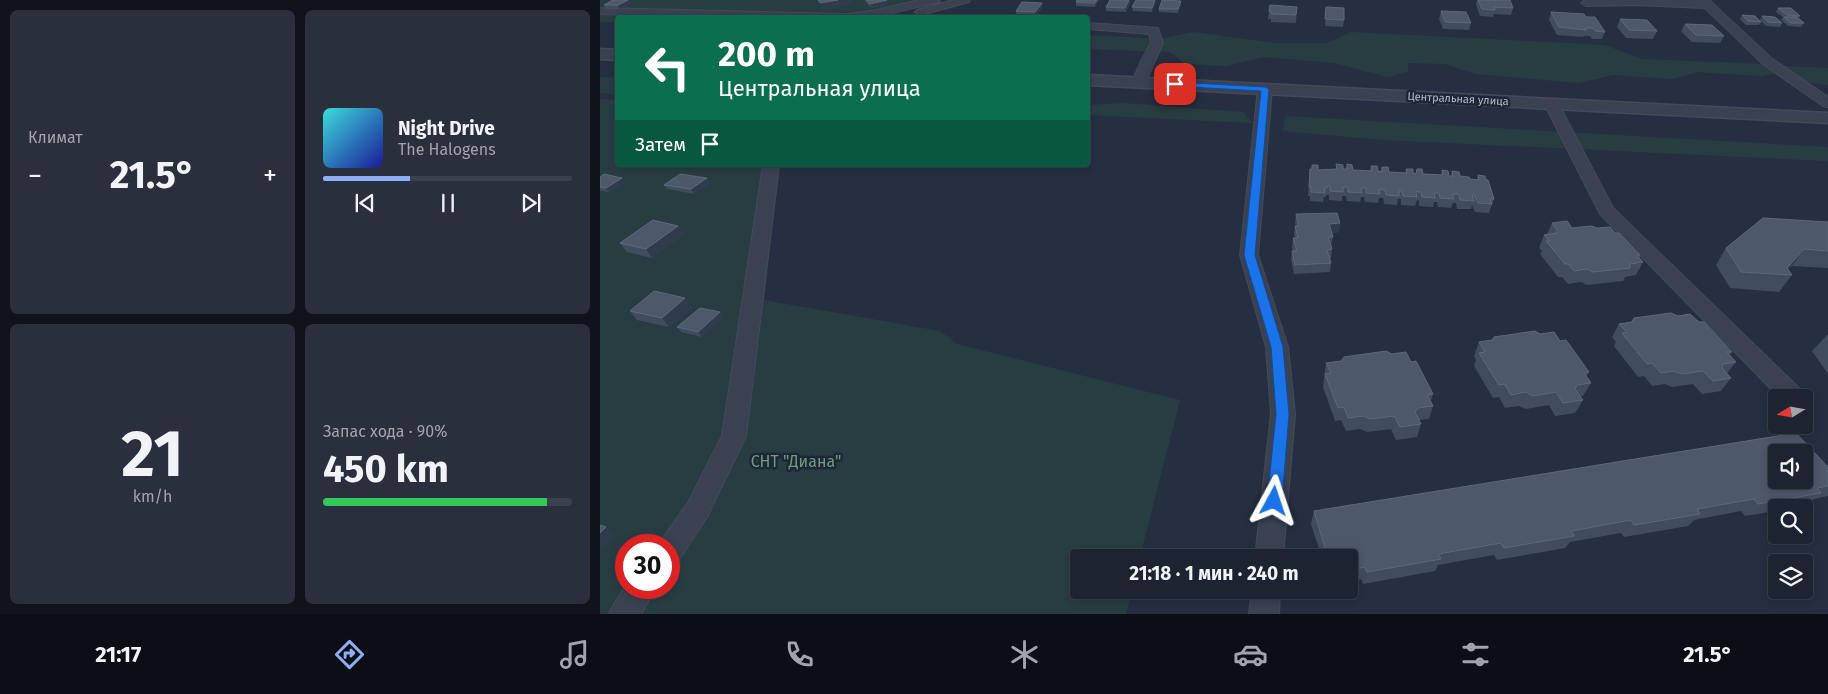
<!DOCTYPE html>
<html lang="ru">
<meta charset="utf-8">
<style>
:root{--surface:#1c2331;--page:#292f3d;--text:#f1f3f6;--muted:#a0a4ab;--line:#3a404d;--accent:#8faef8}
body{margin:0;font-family:"Fira Sans",sans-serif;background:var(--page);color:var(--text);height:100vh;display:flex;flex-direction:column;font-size:19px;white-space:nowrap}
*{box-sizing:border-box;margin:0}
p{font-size:16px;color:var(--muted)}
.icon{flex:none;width:28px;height:28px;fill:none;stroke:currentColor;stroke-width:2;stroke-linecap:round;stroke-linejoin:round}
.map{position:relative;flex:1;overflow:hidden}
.drawer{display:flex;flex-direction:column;gap:10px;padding:10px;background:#0f131b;width:600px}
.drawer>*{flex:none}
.hud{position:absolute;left:15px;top:15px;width:475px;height:152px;border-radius:5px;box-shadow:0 2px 8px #0003,0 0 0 1px var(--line);background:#0b6e4f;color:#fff;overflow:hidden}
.needle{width:32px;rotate:259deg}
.controls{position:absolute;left:1168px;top:389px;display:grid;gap:10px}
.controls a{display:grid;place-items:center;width:45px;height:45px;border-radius:5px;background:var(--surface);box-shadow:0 2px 8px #0003,0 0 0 1px var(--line);font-size:25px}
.speed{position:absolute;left:15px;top:534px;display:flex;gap:10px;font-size:25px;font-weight:700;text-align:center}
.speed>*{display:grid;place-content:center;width:65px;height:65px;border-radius:50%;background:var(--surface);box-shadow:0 2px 8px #0003,0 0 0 1px var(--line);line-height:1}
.speed .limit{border:8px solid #d22;background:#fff;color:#111}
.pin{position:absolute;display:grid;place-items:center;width:42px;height:42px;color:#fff;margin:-21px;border-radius:10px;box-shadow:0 2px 8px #0006}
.me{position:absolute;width:55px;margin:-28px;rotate:5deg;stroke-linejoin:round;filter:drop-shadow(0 0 4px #0008)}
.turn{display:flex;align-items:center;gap:18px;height:105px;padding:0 20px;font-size:22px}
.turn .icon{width:65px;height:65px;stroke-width:2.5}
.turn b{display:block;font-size:35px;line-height:42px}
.then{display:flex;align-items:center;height:48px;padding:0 20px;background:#0003;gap:10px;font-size:19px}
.big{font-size:38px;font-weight:700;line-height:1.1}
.drawer .widget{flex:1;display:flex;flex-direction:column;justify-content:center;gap:8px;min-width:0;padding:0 18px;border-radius:8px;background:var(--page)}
.drawer .dial{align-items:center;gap:0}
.dial b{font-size:65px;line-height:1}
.song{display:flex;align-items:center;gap:15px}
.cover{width:60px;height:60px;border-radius:8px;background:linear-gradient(135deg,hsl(180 70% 55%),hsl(240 70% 35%))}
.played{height:5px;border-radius:2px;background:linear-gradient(90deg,var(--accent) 35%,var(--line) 35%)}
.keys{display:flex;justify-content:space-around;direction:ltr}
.heat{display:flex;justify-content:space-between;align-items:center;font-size:28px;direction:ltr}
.charge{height:8px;border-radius:4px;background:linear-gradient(90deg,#34c759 90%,var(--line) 0)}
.drawer .tiles{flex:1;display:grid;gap:10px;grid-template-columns:repeat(2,1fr)}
.trip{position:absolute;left:470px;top:549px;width:288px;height:50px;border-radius:5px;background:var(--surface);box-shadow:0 2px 8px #0003,0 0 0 1px var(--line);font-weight:700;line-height:50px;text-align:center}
.dock{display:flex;height:80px;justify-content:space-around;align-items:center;background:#0b0e14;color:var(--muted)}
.dock .icon{width:35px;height:35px}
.dock .current{color:var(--accent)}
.dock b{font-size:22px;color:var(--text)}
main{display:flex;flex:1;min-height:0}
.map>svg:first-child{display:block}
</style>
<main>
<section class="drawer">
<div class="tiles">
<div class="widget"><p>Климат</p>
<div class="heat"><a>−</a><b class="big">21.5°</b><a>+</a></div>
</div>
<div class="widget">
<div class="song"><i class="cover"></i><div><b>Night Drive</b><p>The Halogens</p></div></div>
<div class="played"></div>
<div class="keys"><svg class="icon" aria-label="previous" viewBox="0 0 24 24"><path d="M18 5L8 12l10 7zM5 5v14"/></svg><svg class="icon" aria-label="pause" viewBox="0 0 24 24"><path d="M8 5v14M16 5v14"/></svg><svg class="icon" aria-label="next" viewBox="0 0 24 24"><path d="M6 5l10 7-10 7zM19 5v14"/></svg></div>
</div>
<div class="widget dial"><b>21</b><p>km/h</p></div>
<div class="widget"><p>Запас хода · 90%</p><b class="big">450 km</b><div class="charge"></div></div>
</div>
</section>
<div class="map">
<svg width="1228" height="614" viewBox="0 0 1228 614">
<rect width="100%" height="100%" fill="#262f41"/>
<path fill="#283d42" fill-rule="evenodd" d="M0 0H323L264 13 0 9Z
M0 11 200 17 18 18 17 23 0 22Z
M594 32 673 43H728L751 32 1005 45 1042 59 1161 64 1176 73 1162 76 1097 72 1073 79 1013 75 979 83 875 74 845 64 808 63V72L787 77 735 63 664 57 626 66 584 64 570 52 488 49V35L559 39Z
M1180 66 1228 68V85L1206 82Z
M0 77 17 78V95L0 93Z
M0 99 17 100 18 165H180L164 300 340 331 357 344 580 400 540 557 479 558V590H532L526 614H0ZM26 545H69V588H26Z
M523 103 643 112 653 123 488 115V105Z
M685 116 1228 147V161L784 140 683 131Z"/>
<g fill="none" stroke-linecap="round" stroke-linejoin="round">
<defs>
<path id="minor" d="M320 0H340L339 2 271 18H129L0 14V8L248 14 272 11Z
M353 0H370L369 2 321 15 315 12 317 10Z
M1067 0H1109L1171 58 1228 97V107L1223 106 1163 64 1105 8 1036 5 986 6 981 3 985 0Z
M488 23 558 28 563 43 544 85 539 86 532 82 541 61 551 43 549 34 488 29Z
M665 85 672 89 658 255 688 347 695 414 683 558H655L671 414 666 347 640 255 658 89Z
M951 99 958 103 1013 208 1199 388 1202 394 1200 398H1180L1000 214 944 103Z
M163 165H179L146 436 107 517 79 560 69 564V545H58L89 501 122 436Z
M26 586 56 588 41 614H9L14 604Z
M652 590H680L679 614H649Z"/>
<path id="tertiary" d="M0 49 18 50V60L0 59Z
M488 75 1228 113V123L488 85Z"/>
</defs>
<use href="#minor" stroke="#444a5a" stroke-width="2"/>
<use href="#tertiary" stroke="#444a5a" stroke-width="3"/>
<use href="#minor" fill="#3a4151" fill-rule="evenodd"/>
<use href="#tertiary" fill="#3a4151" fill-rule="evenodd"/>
</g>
<path fill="#414c5f" d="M13 0H30L31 3 20 9H6L4 5Z
M264 0H286L288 4 271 8Z
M499 0 495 7 476 6V2Z
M529 0 530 3 526 12 506 11V7Z
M877 0H910L913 8 911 15 894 14 893 17 880 16 876 5Z
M581 1V5L578 13 559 12V9Z
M442 3V7L436 16 416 15V11Z
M556 3 552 12 533 11 532 7Z
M697 7 696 23 671 22V19H668L669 11Z
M726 7 744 20 743 27 725 26Z
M1178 8 1200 16 1198 18 1204 23 1201 27 1188 26 1181 20 1183 17 1176 12Z
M841 11 871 23 869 30 843 29 839 19Z
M951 12 986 17 1005 32 1002 39H992L990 36H984L983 37 957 35 949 20Z
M1142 15 1161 22 1159 25H1146L1140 19Z
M1162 16 1182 23 1180 27 1166 26 1160 20Z
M1020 19 1057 31 1053 39 1026 38 1017 27Z
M1085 24 1124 36 1120 43 1092 42 1081 31Z
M736 164 743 169H746L747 164 753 170 770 171 771 166 778 171H781L782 167 789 172 806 173V169L813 173 841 175 842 170 849 176H851L852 171 860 176 870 179 877 180 878 175 886 180 894 199 889 213 875 212 872 205 871 209H857L856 203H853L851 208 838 207 837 202H834L833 207 819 206V201L817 200 815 206 801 205V199H798L797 205 784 204 783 198H779L778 203 765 202 764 197H761L760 202 747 201 746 196H742V201L729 200V195H726V197H724L723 202 710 201V196H708L710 169 718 170 736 169Z
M0 177 25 182 9 192 0 191Z
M110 183 94 194 67 189 64 185Z
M696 214 740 223 739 232 732 233 733 237 731 246 732 249 731 258H730L731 263 730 272 694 274 691 260 692 251H693L692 248 693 238H695L694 235 695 226H696L695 223Z
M1228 222V268L1192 266 1188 270 1192 275 1179 292 1130 288 1116 265 1126 248Z
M952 223 972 228H997L1015 233 1040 255 1039 258 1043 262 1036 275 1025 277 1023 281 987 285 981 282 968 284 962 277H958L940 254 942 251 939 248 944 235 947 234Z
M78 226 84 235 52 258 27 252 20 243Z
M92 307 69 327 37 320 30 311Z
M120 312 124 316 102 337 81 332 77 327Z
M1034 318 1099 322 1132 352 1129 355 1136 362 1127 373 1131 378 1121 391 1102 394 1093 384 1072 387 1065 384 1052 386 1044 376 1038 377 1014 346 1016 342 1012 337 1019 324 1031 322Z
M1227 335H1228V374L1212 351Z
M960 341 989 372 986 377 991 383 983 396H980L983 400 975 413 955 416 949 405 926 409 919 406 905 408 899 397 893 398 874 366 876 360 874 356 879 342Z
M811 362 833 394 831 401 833 406 829 419 819 420 821 424 817 437 796 440 791 429 767 432 760 429 746 431 741 420 735 421 723 387 726 363Z
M1228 467V496L1214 499 1207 505 1194 508H1176V511L1145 516 1141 511 1094 520 1088 526 1024 537 1021 533 970 542 965 548 897 560 894 555 838 565 835 571 763 584 761 579 749 581V558H722L711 524 714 511Z"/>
<path fill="#313b4e" d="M28 0H30L31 3 20 9 18 5Z
M238 0H252L254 5 222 11 220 3Z
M287 0 288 4 271 8 270 4Z
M497 0H499L495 7V3Z
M529 0 530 3 526 12 525 8Z
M555 0 556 3 552 12V8Z
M581 1V5L578 13V9Z
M442 3V7L436 16 435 12Z
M22 178 25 182 9 192 6 188Z
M107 178 110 183 94 194 91 189Z
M740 223 739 232 728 233 729 224Z
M78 226 84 235 52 258 46 249Z
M1204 249 1192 266 1184 275 1187 268Z
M85 298 92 307 69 327 62 318Z
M120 312 124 316 102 337 98 332Z
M6 527 16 535 0 552V533Z"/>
<path fill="#4e586b" stroke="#5e687a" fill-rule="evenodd" d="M13 0H28L18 5H4Z
M218 0H238L220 3Z
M266 0H287L270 4Z
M477 0H497L495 3 476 2Z
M510 0H529L525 8 506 7Z
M536 0H555L552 8 532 7Z
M562 0 581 1 578 9H559Z
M878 0H910L913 8 894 7 895 10 882 9Z
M422 2 442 3 435 12 416 11Z
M670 5 697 7 696 15 671 14 672 12 669 11Z
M726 7 744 8V20L725 19Z
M1178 8H1191L1200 16 1187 15Z
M841 11 866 12 871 23 845 22Z
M951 12 984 14 986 17H995L1005 32 995 31 993 28H985L986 30 959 27Z
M1142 15 1155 16 1161 22 1148 21Z
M1162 16 1175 17 1182 23 1168 22Z
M1184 17H1197L1204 23H1190Z
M1020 19 1047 20 1057 31 1029 30Z
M1085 24 1112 25 1124 36 1096 35Z
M736 164 743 165V169H747V164L752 165 753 170 772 171 771 166H777L778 171 782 172V167H788L789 172 807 173 806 169H813V173L816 174 817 169H822L823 174 843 175 842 170 848 171 849 176H853L852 171 859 172 860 176 869 177 870 179 879 180 878 175 885 176 886 180H888L894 199H890L892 204 878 203 874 195H872L874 201 860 200 859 194H852L854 199 840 198 839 193H834L835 198 822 197 821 192H819L816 191 817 197 803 196 802 191 799 190V196L786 195 785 190 779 189 780 194 766 193V188H761L762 193 748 192V187H743V192L730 191V186H727V188H724L725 193 711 192V187H709L710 169H712V165H718V170L737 169Z
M4 174 22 178 6 188 0 187V177Z
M80 174 107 178 91 189 64 185Z
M737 213 740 223 729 224 733 237H728L732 249 727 250 731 263 695 265 692 251H697L693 238H698L695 226H699L696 214Z
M1163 218 1228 222V251L1204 249 1187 268 1192 275 1141 272 1126 248Z
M53 220 78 226 46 249 20 243Z
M967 221 972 228 991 226 997 228 1010 227 1015 233H1019L1040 255H1037L1043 262 1030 264V268L993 272 987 269 974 271 968 264H965L946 241H950L944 235 957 233V230L952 223Z
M54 291 85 298 62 318 30 311Z
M100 308 120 312 98 332 77 327Z
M1071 313 1078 316 1090 314 1099 322H1104L1132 352H1127L1136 362 1123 364 1122 368 1131 378 1113 381 1103 371 1082 374 1074 371 1061 373 1052 363 1047 364 1022 333 1027 332 1019 324 1032 322 1034 318Z
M935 331 940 334 954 332 960 341 966 340 989 372 984 373 991 383 977 385 975 389 983 400 963 403 956 392 932 396 926 392 911 395 905 384 899 385 879 353 885 352 879 342 892 340 894 337Z
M786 351 792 354 806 352 811 362 816 361 833 394 827 395 833 406 818 408 815 412 821 424 800 427 794 416 770 419 764 416 748 418 744 407 738 408 725 374 731 373 726 363 741 361 744 357Z
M1196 433 1228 467V486L1217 488 1221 493 1158 504 1154 499 1097 509 1100 514 1034 525 1031 520 971 531 974 536 904 548 901 543 838 554 841 559 767 572 765 567 749 570V558H728L714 511ZM1176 452H1204V480H1176Z
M0 525 6 527 0 533Z"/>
<path fill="#1a73e8" stroke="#114b97" d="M575 82 665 87 669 89 655 255 683 347 689 414 682 501 680 506 674 508 669 506 667 501 676 414 671 347 644 255 661 91 572 86V83Z"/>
<g text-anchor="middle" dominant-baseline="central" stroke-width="5" stroke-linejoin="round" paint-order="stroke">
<g font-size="11" fill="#b7bdcb" stroke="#1f2636">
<text transform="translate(858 99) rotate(3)">Центральная улица</text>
</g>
<g font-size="16" fill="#6e9c7d" stroke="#1f2636">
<text x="196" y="461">СНТ "Диана"</text>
</g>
</g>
</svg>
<div class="controls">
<a><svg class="needle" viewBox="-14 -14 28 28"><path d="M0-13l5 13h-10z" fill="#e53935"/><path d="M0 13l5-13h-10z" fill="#a0a4ab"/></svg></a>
<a><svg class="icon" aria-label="sound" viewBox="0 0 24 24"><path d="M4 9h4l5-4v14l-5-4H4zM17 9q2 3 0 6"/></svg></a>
<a><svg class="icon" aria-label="search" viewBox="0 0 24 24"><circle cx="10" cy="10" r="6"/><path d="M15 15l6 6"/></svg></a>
<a><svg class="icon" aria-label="layers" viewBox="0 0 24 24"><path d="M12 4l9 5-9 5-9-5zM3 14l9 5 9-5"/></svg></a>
</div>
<div class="speed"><div class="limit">30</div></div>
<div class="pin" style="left:575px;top:84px;background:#d93025"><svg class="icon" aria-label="arrive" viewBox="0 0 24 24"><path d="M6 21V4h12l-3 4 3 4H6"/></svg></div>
<svg class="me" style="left:674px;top:501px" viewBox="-20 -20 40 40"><path d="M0-17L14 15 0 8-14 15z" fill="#1a73e8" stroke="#fff" stroke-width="4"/></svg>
<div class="trip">21:18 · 1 мин · 240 m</div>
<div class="hud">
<div class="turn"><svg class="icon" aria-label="left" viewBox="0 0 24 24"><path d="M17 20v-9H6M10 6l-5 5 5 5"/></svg><div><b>200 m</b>Центральная улица</div></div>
<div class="then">Затем<svg class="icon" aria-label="arrive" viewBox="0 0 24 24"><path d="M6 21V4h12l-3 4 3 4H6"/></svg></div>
</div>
</div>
</main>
<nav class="dock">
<b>21:17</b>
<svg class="icon current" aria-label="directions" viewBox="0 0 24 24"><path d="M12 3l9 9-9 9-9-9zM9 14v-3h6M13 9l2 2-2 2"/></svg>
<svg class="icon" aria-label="music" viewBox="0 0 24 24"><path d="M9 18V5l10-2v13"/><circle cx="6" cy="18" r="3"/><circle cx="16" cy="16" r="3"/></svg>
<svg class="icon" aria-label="phone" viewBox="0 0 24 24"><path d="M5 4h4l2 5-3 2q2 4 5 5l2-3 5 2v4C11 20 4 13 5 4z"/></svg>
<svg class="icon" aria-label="climate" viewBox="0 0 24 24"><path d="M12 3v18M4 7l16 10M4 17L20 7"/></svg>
<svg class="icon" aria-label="car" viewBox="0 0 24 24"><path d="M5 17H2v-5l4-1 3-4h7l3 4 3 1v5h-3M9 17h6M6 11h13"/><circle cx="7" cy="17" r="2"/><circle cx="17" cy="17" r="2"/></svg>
<svg class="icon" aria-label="filters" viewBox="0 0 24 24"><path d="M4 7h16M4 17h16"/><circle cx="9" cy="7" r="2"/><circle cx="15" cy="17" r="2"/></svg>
<b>21.5°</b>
</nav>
